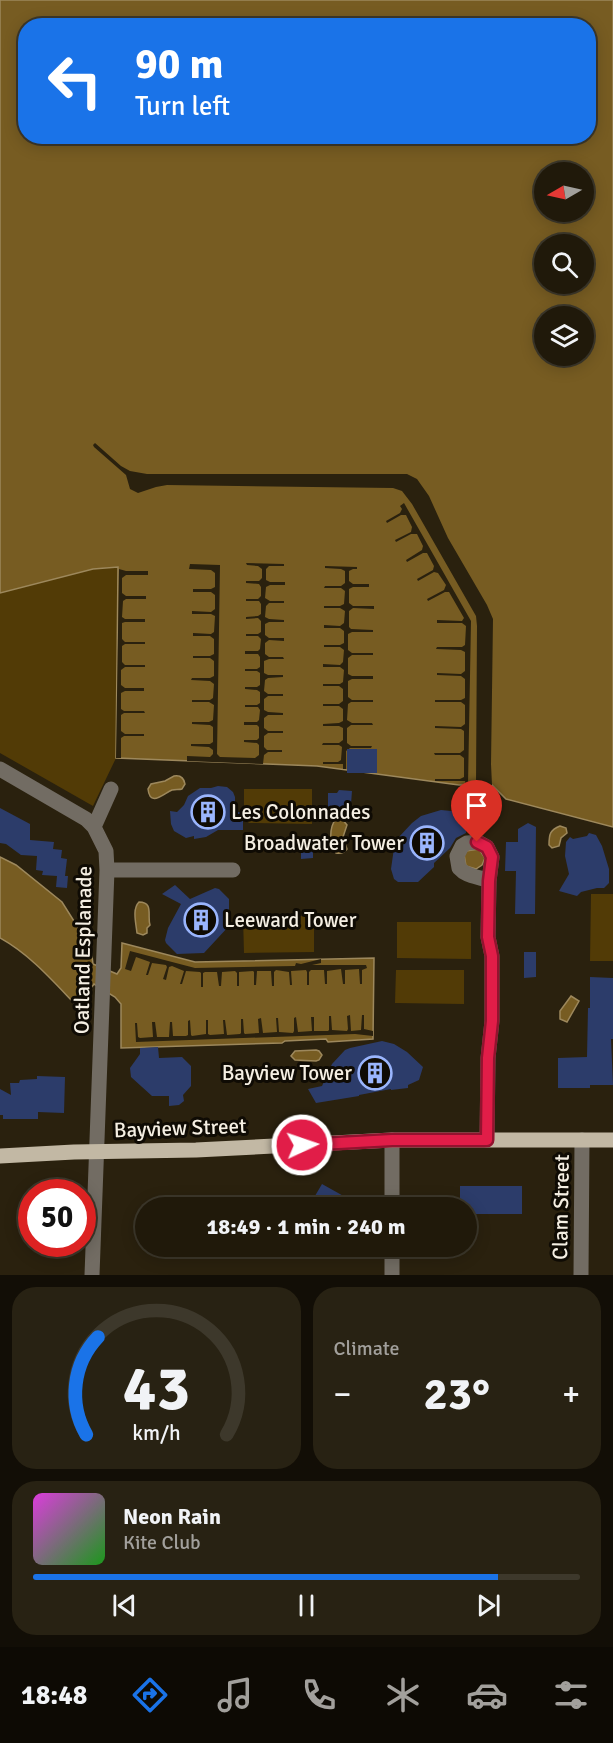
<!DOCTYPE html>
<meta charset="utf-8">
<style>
:root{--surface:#20190a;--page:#282213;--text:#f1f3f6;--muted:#a2a09c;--line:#3d382b;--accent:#1a73e8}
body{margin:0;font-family:Signika,sans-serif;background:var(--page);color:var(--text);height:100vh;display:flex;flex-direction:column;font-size:22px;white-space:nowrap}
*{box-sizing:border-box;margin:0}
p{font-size:20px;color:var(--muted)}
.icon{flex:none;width:33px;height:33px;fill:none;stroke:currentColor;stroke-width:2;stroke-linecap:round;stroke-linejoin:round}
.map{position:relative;height:1275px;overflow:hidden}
.details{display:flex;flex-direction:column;gap:12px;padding:12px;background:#120e06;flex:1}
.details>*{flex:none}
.banner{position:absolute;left:18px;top:18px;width:578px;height:126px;border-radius:24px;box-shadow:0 3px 15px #0003,0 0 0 2px var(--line);background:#1a73e8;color:#fff;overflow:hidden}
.needle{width:39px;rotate:261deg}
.buttons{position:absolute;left:534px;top:162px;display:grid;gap:12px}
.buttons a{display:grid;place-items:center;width:60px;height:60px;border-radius:50%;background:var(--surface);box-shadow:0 3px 15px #0003,0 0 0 2px var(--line);font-size:30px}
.speed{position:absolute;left:18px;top:1179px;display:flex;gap:12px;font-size:30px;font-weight:700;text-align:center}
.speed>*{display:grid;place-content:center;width:78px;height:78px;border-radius:50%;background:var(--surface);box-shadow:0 3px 15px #0003,0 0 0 2px var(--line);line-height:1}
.speed .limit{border:9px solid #d22;background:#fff;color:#111}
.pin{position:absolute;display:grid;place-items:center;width:51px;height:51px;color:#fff;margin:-62px -26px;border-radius:50% 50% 50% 0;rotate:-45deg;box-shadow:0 0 6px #0007}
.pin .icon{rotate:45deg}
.me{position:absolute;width:66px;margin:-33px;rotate:87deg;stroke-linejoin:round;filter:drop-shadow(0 0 4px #0008)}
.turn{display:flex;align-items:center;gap:21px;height:126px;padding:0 18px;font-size:27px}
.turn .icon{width:78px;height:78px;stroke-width:2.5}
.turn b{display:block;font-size:42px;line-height:51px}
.big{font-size:45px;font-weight:800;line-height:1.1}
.details .card{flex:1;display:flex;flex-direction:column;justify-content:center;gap:9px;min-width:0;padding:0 21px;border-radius:24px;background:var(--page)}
.details .dial{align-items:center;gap:0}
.dial svg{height:156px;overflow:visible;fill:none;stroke:var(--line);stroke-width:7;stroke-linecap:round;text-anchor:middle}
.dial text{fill:var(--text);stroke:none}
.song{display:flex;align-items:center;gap:18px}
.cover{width:72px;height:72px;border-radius:9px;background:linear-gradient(135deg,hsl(300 70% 55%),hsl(120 70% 35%))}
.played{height:6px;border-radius:3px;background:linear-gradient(90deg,var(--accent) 85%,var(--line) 85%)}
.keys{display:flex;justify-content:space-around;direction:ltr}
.heat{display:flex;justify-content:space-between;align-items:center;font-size:33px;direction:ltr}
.details .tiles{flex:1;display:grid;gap:12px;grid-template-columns:1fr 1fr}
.card:last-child{grid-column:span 2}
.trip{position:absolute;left:135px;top:1197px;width:342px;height:60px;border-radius:30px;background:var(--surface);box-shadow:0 3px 15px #0003,0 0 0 2px var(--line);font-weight:800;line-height:60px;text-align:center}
.dock{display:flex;height:96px;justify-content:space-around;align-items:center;background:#0d0a04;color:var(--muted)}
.dock .icon{width:42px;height:42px}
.dock .on{color:var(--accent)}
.dock b{font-size:27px;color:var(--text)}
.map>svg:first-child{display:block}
</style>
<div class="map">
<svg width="613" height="1275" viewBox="0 0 613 1275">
<rect width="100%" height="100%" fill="#2a210e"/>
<path fill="#523b06" d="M117 567 119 569 116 758 93 806 0 753V593L93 569Z
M244 789H312V824L249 823 244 818Z
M591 894H613V961H590Z
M314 916V952L244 953 243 917Z
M397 922H471V959L397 958Z
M396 970H464V1004L395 1003Z"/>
<path fill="#775c22" stroke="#9d885c" stroke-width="1.5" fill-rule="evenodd" d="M0 0H613V827L506 799 492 785H459L317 766 116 758 118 567 93 569 0 593ZM26 26H588V136H26ZM544 172H584V212H544ZM544 244H584V284H544ZM544 316H584V356H544Z
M174 776C180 775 184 778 185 784L182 789C179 790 175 789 172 790 164 793 150 808 148 789L151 784 165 781Z
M336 819H342L347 825 343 837 347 849C344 853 341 854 336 853 329 845 329 827 336 819Z
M560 826 566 828 567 833 561 838 559 846 552 848 549 845C549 834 550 830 560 826Z
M479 849 485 858 482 865 476 869 466 866 464 854 466 851Z
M0 857 16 865 62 902 91 948 93 964 117 974 121 968 122 943 195 962 374 958 373 1039 328 1042 326 1039 285 1041 282 1043 121 1048V1004L115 997 94 984 89 991 74 1003C51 979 29 954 0 938Z
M139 902C154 902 147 916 150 925L147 928V933L143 935 137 933C136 923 132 909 139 902Z
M571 996 579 1001 567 1022 560 1019V1011Z
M316 1050 319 1051 322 1055 319 1060 316 1061 295 1060 291 1056 295 1051Z"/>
<path fill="#2a210e" d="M95 443 121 466 130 471 147 474H407L417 479 429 496 448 538 487 605 493 619 491 764 492 785H476L477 626 476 616 412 504 402 491 393 488 167 485 156 487 138 493 130 489 126 475 94 447 93 445Z
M404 503 471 621 468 785H466L465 781H435V779H460L464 777V758L460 755H435L434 753H460L464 750V731L461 729 435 728V726L461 727 465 724V705L461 702H435V700H461L465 698V679L461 676 437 675V673L461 674 465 671V652L461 650 436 649 437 647H462L465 645 466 626 462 623H437V620L462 621 464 618 449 592H445L428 601 427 599 444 590 446 585 438 573 434 572 418 581 417 579 433 570 434 566 427 553H423L407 562 406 560 422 550 423 546 417 534H411L396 542 395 540 411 532 412 527 406 515H401L387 523 386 521 400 513 402 509 400 506Z
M246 563 284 564V566H269L266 569V580L270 582H285V585H270L266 587 265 598 270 601H284V603H269L266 606 265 617 269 619 284 620V622H269L265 624V635L269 638H284V641L269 640 265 643V654L269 657H283L284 659H269L264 661V673L268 675H283V677L268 678 265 680 264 691 268 694H283V696H268L264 699V710L268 712 283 713V715H268L264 718V728L268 731H283V733H268L264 736V747L267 750H282V752H268L264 755 263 764 187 761V756L210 757 213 754V750L209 747 191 746V744H210L213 742V727L210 725 192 724V722H209L213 720 214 705 209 702H192V700H210L213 698 214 684 210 681 191 680 192 678H210L214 676V661L210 658H193V656H210L214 654V639L210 636H193V633L211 634 214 632 215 616 211 614H192V611L211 612 215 609V595L211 592H193V589H211L215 587V573L211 570 189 569 190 564 220 565 217 754 220 757 255 758 259 755V745L257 743 244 742V740H257L259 738V727L257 725H244V722H257L259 720 260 710 258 707H245V705H257L260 703V692L257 690 245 689V687H257L260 685V673L257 671H245V669H257L260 667V657L258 654H245V651H258L260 649 261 639 258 636H246V634H258L261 632V621L258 618 246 619V617L258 616 261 614V604L259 601H246V599H258L261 596V587L259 584 246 583V581H259L262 578V569L258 566 247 565Z
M325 566 357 567V569H353L349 571V581L353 584H369V587H353L349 589V603L353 606H374V609L353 608 349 611V627L351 629 373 630V632H352L348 634V650L352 653H373V655H352L348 658V674L352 676H373V679H352L348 681V697L352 700H373V702H351L348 704 347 720 352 723H372L373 725H351L347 728V743L351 746H372L371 748H350L346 751V769H343V764H323V762H338L341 760 342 747 339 745H322L323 743H339L343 740V728L339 726H323V724L339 723 343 721V709L339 706H323V704H339L343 701V689L339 686H323V684H340L343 682 344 670 340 667H323V664L340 665 343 662 344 650 340 647H324V645H340L344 643V631L340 628H324V625L340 626 344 623 345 611 340 608H324V606H340L344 604 345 591 341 588H324L325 586H341L345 583V571L341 569 325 568Z
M119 569 126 571H148V575H126L122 578V593L126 596H146V599H126L123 601 122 617 125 619H145V622H125L122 623V639L125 642H145V644H125L122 646V662L125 665H145V667H125L121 670V685L125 688H144V691H125L121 693V709L124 711H144L145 713H124L121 715V731L125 734H144V736H124L121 738V758H116Z
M130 951 195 968 295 966 296 963 301 964 321 959V963L312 965H366L367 968 362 970V984H360L359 969 345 970V984H343L341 969 327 971V984H325L324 970H311L309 972V985H307V972L306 970 291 971 292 985H290L289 972 276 970 274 972V986H272L271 971H257L256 985H254V972L253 971 239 972V986H237V973L235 971 222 972 221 986H219L217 972H205L203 973V987H201V973L200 972 186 971 182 984H180L184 971 172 966 169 967 166 980 163 979 167 967 166 965 152 963 148 975H146L150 962 136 957 131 971 125 969Z
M350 1015 351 1031 361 1030 362 1015H364V1029L373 1031V1036L355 1034 136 1042 135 1023H137L138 1037 140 1038 153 1037 152 1022H155L157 1037H169L170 1022H172L173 1036H186L188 1035V1021L190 1020 191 1035 192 1036 206 1034V1020H208V1034L210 1035 224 1034 223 1020H225L227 1035 240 1034 241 1033V1019H243L244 1033 245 1034 259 1033 258 1019 261 1018 263 1033 277 1032 276 1018H278L279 1032 293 1033 294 1031V1018L296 1017 298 1032 312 1031 311 1017H314V1031H328L329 1030V1016H331L332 1030 347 1031 348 1029 347 1016Z"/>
<path fill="#2c3c6a" d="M347 749H377V773H347Z
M218 786 227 787 233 792 235 797V812H243V830H218L206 837 194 839V836L186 838 174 831 171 824 170 811 177 812 184 805 188 796 200 788H211Z
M339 790 352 791 351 804H347L346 809H328V793H337Z
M0 808 30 824V840L54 842 53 849 62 850 61 858 67 859 65 876H68L67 888 56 887 57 876 42 875 43 871 36 870 37 856 21 855 6 844 0 843Z
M441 810 461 812 466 817V833L456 838 450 848 434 863V867L418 882H398L394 879 391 869 394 848 398 838 412 823 421 816Z
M528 823 536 827 535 914H515L516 871H505L506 842H518V829Z
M589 833 596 835 602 846 609 869V883L604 888H597L581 892 577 896 559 891 569 874 565 856 566 842 570 837 573 839 587 836Z
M301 847H313V858L301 859Z
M175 885 190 899 215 888 219 889 229 899V926L204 953 177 954 166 943 165 940 168 928 181 904 162 894Z
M524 952H536V977L524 978Z
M590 977 613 978V1039H611L613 1085H590V1088H558V1058L587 1057 588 1008H590Z
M382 1041 394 1044 407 1052 423 1067 419 1080 408 1085V1088L391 1090V1089L359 1095V1096L316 1103 308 1089 322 1086 332 1064 345 1050 350 1048Z
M158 1047 159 1058 182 1057 191 1066V1086L183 1095 184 1101 179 1105 169 1106V1096H152L131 1077 130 1068 140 1054V1048Z
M37 1076 65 1077 64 1113 38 1112V1119H3V1115H0V1089L11 1095 10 1083H19L20 1080 37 1079Z
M322 1184 365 1208H324L312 1201Z
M460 1186H522V1214H466V1208H460Z"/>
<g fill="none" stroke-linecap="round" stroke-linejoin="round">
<path stroke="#726c63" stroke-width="15" d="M0 769 86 819 94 827 106 851 107 870 92 1275
M94 827 111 789
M107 870H233
M392 1140V1208
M487 1140 488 1058 492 1021V956L488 937 489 881 492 857 487 847 478 842 467 843 462 846 457 856 459 868C467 877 478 876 489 881
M392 1275V1246
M581 1275 582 1140"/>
<path stroke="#c2b8a4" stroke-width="15" d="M0 1156 74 1152 196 1150 392 1140H613"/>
</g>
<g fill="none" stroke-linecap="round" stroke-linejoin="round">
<defs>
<path id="route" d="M302 1145 392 1140H487L488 1058 492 1021V956L488 937 489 881 492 857 487 847 477 842"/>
</defs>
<use href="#route" stroke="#92132f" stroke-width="15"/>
<use href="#route" stroke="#e11d48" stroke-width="10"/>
</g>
<defs>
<symbol id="building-ring" viewBox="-11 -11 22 22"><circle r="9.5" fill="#0f0b04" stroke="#9ab5fd" stroke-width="1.5"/><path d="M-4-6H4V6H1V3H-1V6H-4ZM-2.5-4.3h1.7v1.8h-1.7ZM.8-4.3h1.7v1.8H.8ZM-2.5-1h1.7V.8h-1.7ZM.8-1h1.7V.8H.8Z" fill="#9ab5fd"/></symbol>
</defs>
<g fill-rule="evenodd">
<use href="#building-ring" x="189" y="793" width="38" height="38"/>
<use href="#building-ring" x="408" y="824" width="38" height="38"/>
<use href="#building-ring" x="182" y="901" width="38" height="38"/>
<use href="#building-ring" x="356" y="1054" width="38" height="38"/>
</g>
<g text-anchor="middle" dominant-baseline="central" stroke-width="6" stroke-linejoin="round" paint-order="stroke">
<g font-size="21" fill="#f5efe3" stroke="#0f0b04" text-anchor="start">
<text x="231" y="812">Les Colonnades</text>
<text x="404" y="843" text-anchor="end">Broadwater Tower</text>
<text x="224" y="920">Leeward Tower</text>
<text x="352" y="1073" text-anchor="end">Bayview Tower</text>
</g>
<g font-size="21" fill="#f5efe3" stroke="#0f0b04">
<text transform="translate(83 950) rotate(-89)">Oatland Esplanade</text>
<text transform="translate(180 1128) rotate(-2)">Bayview Street</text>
<text transform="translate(561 1207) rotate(-89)">Clam Street</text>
</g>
</g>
</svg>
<div class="buttons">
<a><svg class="needle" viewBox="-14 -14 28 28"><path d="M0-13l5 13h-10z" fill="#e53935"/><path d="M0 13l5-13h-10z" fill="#a2a09c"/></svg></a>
<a><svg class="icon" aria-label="search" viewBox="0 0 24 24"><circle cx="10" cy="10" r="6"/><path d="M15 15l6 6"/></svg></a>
<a><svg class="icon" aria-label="layers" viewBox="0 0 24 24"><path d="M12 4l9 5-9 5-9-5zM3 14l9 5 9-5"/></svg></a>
</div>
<div class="speed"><div class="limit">50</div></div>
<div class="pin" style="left:477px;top:842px;background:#d93025"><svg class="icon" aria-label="arrive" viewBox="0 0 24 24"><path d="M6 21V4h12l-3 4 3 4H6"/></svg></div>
<svg class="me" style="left:302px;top:1145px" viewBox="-20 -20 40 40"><circle r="17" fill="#e11d48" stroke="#fff" stroke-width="3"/><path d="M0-11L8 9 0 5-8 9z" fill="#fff"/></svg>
<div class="trip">18:49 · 1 min · 240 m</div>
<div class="banner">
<div class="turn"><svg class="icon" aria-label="left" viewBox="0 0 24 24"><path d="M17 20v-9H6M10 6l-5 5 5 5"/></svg><div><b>90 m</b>Turn left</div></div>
</div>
</div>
<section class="details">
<div class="tiles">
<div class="card dial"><svg viewBox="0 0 100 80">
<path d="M14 69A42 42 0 1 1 86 69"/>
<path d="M14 69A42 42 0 0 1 20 19" stroke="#1a73e8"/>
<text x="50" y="56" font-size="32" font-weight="700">43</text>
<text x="50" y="72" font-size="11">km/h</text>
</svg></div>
<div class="card"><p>Climate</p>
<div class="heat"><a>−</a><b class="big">23°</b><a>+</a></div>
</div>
<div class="card">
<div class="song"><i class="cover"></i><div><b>Neon Rain</b><p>Kite Club</p></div></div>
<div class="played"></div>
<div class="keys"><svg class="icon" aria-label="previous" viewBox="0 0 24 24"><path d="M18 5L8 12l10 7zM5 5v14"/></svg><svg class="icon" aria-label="pause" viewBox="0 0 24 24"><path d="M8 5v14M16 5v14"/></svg><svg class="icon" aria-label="next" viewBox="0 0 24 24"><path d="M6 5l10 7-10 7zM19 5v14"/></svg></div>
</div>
</div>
</section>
<nav class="dock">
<b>18:48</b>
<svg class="icon on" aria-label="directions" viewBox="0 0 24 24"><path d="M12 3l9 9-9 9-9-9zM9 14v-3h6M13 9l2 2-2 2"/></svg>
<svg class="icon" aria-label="music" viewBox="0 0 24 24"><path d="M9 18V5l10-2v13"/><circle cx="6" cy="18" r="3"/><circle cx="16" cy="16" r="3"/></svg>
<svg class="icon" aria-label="phone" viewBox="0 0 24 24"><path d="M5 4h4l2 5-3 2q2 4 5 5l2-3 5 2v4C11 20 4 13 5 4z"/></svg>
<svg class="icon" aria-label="climate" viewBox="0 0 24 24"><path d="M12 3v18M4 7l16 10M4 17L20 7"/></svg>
<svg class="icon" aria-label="car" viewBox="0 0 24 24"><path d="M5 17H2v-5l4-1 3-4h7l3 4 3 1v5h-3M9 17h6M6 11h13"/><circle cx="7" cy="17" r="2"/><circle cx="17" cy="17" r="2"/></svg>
<svg class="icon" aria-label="filters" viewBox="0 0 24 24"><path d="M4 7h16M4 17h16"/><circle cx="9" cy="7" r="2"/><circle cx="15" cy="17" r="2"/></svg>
</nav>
